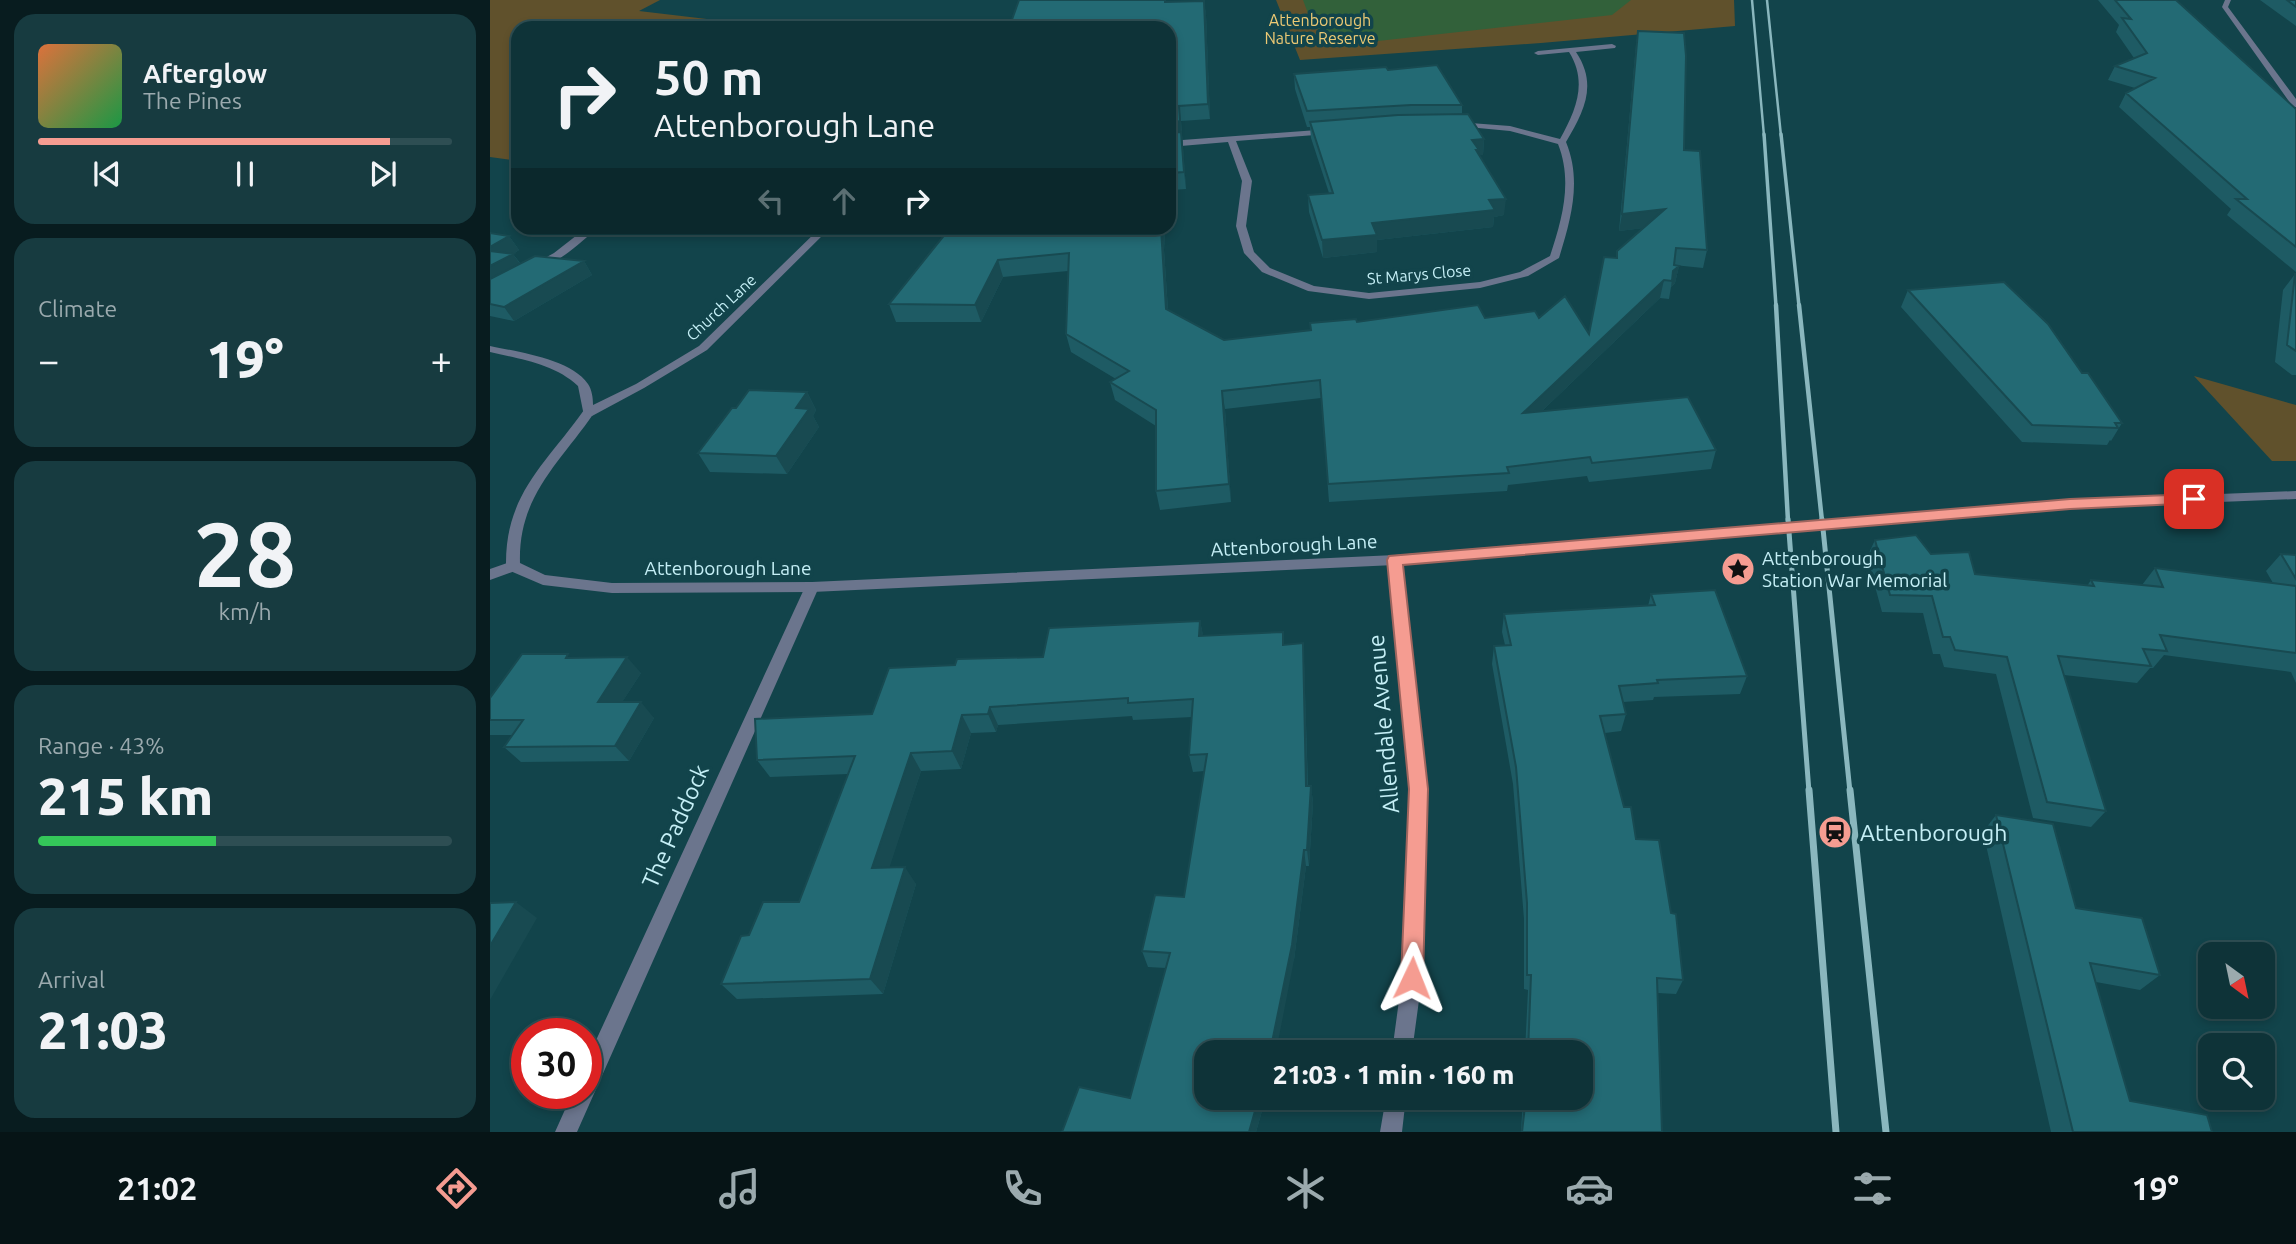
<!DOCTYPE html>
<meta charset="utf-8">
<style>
:root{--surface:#0e3338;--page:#173b40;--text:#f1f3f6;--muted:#9baaae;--line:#2e4e53;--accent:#f59c91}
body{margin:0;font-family:Ubuntu,sans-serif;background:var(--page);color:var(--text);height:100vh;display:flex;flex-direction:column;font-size:26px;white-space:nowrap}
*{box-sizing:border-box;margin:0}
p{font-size:23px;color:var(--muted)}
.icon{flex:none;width:38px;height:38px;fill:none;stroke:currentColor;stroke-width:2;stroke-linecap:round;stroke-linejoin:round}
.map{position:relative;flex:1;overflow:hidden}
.sheet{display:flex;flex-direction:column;gap:14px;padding:14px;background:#081c1f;width:490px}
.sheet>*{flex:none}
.banner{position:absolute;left:21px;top:21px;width:665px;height:214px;border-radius:21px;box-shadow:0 4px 10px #0003,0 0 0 2px var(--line);background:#0e3338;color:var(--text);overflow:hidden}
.needle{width:46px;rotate:147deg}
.buttons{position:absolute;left:1708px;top:942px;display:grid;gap:14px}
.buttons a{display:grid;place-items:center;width:77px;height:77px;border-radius:14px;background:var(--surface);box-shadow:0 4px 10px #0003,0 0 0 2px var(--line);font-size:35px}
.speed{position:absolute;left:21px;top:1018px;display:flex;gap:14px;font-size:35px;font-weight:700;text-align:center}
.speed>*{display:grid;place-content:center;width:91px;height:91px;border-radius:50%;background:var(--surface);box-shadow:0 4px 10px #0003,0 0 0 2px var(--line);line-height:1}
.speed .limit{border:10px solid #d22;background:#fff;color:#111}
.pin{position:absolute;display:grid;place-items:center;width:60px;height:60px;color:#fff;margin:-30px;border-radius:14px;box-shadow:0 4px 10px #0006}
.me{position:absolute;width:77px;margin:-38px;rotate:2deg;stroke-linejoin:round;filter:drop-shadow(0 0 5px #0008)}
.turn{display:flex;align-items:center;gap:24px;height:147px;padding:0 28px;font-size:32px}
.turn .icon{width:91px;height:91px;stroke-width:2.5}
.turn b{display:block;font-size:49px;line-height:60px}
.lanes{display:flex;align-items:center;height:66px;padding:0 28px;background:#0003;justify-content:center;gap:35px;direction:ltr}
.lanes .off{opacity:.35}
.big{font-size:52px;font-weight:800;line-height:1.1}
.sheet .widget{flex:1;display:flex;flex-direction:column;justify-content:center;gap:10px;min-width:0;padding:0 24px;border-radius:21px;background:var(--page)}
.sheet .dial{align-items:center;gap:0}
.dial b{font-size:91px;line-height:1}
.song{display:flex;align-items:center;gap:21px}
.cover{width:84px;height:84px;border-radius:10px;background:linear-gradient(135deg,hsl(20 70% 55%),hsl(140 70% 35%))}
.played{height:7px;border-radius:4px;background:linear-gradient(90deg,var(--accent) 85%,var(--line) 85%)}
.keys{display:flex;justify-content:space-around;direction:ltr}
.heat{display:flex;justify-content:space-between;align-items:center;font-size:38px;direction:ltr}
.charge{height:10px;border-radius:5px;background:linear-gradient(90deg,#34c759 43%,var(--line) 0)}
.trip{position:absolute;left:704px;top:1040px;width:399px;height:70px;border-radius:21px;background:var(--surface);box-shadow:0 4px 10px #0003,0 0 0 2px var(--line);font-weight:800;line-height:70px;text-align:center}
.dock{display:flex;height:112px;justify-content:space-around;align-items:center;background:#061416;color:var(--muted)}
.dock .icon{width:49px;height:49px}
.dock .on{color:var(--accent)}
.dock b{font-size:32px;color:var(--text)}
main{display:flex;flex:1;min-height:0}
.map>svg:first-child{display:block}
</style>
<main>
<section class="sheet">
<div class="widget">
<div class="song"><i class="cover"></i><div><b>Afterglow</b><p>The Pines</p></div></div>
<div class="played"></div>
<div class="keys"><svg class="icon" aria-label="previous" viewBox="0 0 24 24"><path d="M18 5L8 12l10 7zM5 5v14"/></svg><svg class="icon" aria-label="pause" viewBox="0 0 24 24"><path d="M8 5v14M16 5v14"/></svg><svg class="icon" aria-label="next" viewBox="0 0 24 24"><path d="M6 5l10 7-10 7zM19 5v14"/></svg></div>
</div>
<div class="widget"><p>Climate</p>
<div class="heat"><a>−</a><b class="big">19°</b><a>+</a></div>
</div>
<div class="widget dial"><b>28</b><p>km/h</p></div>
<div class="widget"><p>Range · 43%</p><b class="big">215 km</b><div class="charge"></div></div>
<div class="widget"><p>Arrival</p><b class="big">21:03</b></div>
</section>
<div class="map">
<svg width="1806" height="1132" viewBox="0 0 1806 1132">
<rect width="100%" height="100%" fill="#12444b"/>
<path fill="#60512c" d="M0 0H170L149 11 292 28H28V157L22 160 0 157Z
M786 0H1244L1245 26 1051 43 810 60Z
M1704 376 1806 405V461H1782Z"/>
<path fill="#32613a" d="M813 0H1141L1122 15 879 42 838 37 822 24Z"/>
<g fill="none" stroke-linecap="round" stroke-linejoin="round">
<path fill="#6b758d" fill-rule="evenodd" d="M1122 44 1126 46 1125 48 1086 52C1108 85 1094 111 1076 142 1092 181 1081 219 1069 258L1038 276 990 288 879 299 818 291 772 272 754 253 746 226 752 181 738 142 679 147V141L841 129V133L838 134 746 141 762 181 756 226 764 252 780 268 824 286 879 293 990 282 1030 272 1060 256C1072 219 1083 182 1068 144L1020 131 967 126 963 124 967 122 1020 126 1070 139C1086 110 1098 82 1079 52L1048 55 1044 53 1048 51Z
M96 228H106C94 241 62 269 44 268V264L64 253Z
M330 228H340L217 350 154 388 102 416H94L88 386C65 364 30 359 0 352V346C28 352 81 359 98 384 102 390 103 398 103 405L146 384 209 346Z
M905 555 912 560 936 789 932 978 922 1052H902L912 978 920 789 898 560Z
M23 561 30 566 28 570 0 580V569Z
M322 582 329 587 87 1132H65L82 1094H96V1062L315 587Z
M896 1097H916L912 1132H890Z"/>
<path fill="#6b758d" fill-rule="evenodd" d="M1735 0H1741L1738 7 1806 99V107H1803L1732 7Z
M98 409 104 413C69 464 28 496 30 563L55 575 122 583 322 582 905 555 1580 500 1806 491V499L1580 508 905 565 322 592 122 593 53 585 18 570 16 566C15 494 55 465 94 410Z"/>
<path stroke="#8ab7be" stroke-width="2.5" d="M1262 0 1274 136
M1277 0 1291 136"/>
<path stroke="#8ab7be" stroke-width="3.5" d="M1274 134 1286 306
M1291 134 1309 306"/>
<path stroke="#8ab7be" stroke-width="4.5" d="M1286 305 1298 521
M1309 305 1332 521"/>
<path stroke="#8ab7be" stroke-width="5" d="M1298 519 1319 792
M1332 519 1360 792"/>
<path stroke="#8ab7be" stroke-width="7" d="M1319 790 1346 1132
M1360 790 1396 1132"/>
</g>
<path fill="#1e5b64" d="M529 0H676V2L714 1 716 15 720 119 691 121 696 189 682 190V219L679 220V28Z
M1608 0H1686L1806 109V272L1737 215 1741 209 1629 107 1636 93 1645 88 1618 80 1625 66 1644 58 1626 32 1629 25Z
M1770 0H1806V26Z
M1148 31 1194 150 1217 250 1213 268 1184 265 1189 266 1185 283 1181 287 1179 299 1170 298 1052 411 1226 450 1221 469 1099 482 1097 476 1018 485 1017 491 839 502 831 398 735 409 741 502 670 510 666 491V426L625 400 620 382 626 379 581 352 576 334 578 271 513 277 491 322H406L399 304 460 228H675L674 250 678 310 734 340 820 330V323L995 318H1049L1099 334 1126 258 1127 251 1153 228 1129 231 1146 45Z
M898 70 972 105V114L994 139 993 155H989L1014 215 1004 217 1003 227 887 240V252L833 258 819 212 818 195 839 193 821 138 820 127H817L805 89 804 74Z
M0 233 19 236 29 250 23 254 30 263 94 261 102 275 24 321 0 316Z
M1805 274H1806V375H1802L1785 362 1793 290Z
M1418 290 1592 373 1632 423 1621 441 1620 440 1617 445 1532 442 1411 307Z
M317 392 326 410 323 416 329 427 297 474 220 472 208 453 246 408Z
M1385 540 1441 554 1485 574 1597 586 1601 580 1652 585 1665 568 1783 583 1776 571 1791 554 1806 555V683L1801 672 1674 655 1663 668H1660L1647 683 1574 675 1616 811 1601 827 1543 818 1506 674 1454 667 1450 654H1443L1433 613 1392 612 1377 557Z
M1161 594 1257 676 1250 694 1164 697 1163 700 1133 702 1136 714 1131 731 1115 733 1134 807 1146 839 1193 980 1186 994 1168 993 1172 1132H1031L1033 1097H1090V1052H1035L1038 990 1034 989V919L1023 784 1002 664 1004 646 1015 645 1012 632 1014 614 1158 606Z
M710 621 713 636 793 632 794 645 813 643 814 661 818 786H821L823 803 819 866H816L804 960 716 1097H776L766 1132H572L640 1098 676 968 658 967 652 951 694 897 714 771 703 772 699 755 702 717 643 720 642 716 508 725 506 732 481 733 471 769 431 771 399 867 426 884 393 994 247 999 231 984 259 935 309 902 358 774 280 777 267 760 382 714 465 665 553 657Z
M82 658 151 673 132 702 164 718 139 761 31 762 14 747 22 735H0V698Z
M1506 815 1586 908 1670 975 1650 990 1606 982 1640 1101 1722 1132H1561L1493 832Z"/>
<path fill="#184a51" d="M714 1 716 15 720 119 718 104Z
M689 106 691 121 696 189 694 172 679 140V124Z
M994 139 993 155H988L982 140Z
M680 173 682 190V219L680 203Z
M1016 199 1014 215 1004 217 1003 227 887 240V252L833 258 832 240 882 223 999 200Z
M1175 209 1172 226 1129 231 1132 214Z
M671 228H675L674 250 679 326 676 309Z
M19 236 29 250 23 254 33 268 0 286V247Z
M508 260 513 277 491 322 485 305Z
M94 261 102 275 24 321 14 307Z
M1189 266 1185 283 1181 287 1183 271Z
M1174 280 1170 298 1031 431 1033 413Z
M732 391 735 409 741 502 739 484Z
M317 392 326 410 323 416 329 427 297 474 286 456 306 408Z
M710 621 714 639 709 636Z
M813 643 814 661 818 803 816 786Z
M137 657 151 673 122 718 108 702Z
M151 702 164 718 139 761 125 746Z
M500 707 508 725 506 732 498 714Z
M472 715 481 733 471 769 462 751Z
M421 753 431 771 394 884 382 868Z
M821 786 823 803 819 866 817 850Z
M814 850 816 866 804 960 786 1052H780Z
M415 867 426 884 393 994 380 979Z
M26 902 47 918 0 1000V946Z
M769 1097H776L766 1132H759Z"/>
<path fill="#236a74" stroke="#184a51" stroke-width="2" d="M529 0H675V2L714 1 718 104 689 106 690 121 679 124V28H519Z
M1625 0H1686L1806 109V247L1746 199H1757L1636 93 1665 78 1625 66 1657 53 1632 18 1641 19Z
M1797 0H1806V7Z
M1148 31 1194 33 1196 56 1194 150 1210 151 1217 250 1186 248 1184 265 1189 266 1183 271 1182 281 1174 280 1033 413 1198 397 1226 450 1102 463 1100 457 1017 467 1019 473 838 484 830 380 732 391 739 484 666 491V410L620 382 639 371 576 334 579 253 508 260 485 305 399 304 460 228H671L676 309 734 340 821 330 820 323 866 319 867 322 988 305 995 318 1045 311 1049 318 1075 296 1099 334 1114 257 1127 258V251L1175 209 1132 214Z
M947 65 972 105H921L817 111 804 74 896 67 898 70Z
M978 114 994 139 982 140 989 150H986L1016 199 999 200 1005 210 882 223 887 235 832 240 818 195 843 193 820 122 908 115Z
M691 132 694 172 680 173 679 203V133Z
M0 233 19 236 0 247Z
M0 251 23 254 0 266Z
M45 256 94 261 14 307 0 304V279Z
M1805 274H1806V351L1797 345Z
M1514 282 1558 324 1592 373H1598L1632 423H1625L1628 428 1542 425 1418 290Z
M259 390 317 392 306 408 319 409 286 456 208 453 242 408H246Z
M1426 535 1441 554 1479 552 1485 574 1604 586 1601 580 1673 587 1665 568 1806 586V653L1670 635 1677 651 1653 649 1661 666 1568 656 1616 811 1557 802 1517 657 1465 650 1460 637H1453L1442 596 1400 595 1385 540Z
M1791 554 1806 555V579Z
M1225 590 1257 676 1167 680 1168 683 1129 686 1136 714 1110 716 1134 807H1141L1146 839 1169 840 1181 913 1186 914 1193 980 1167 978 1172 1132H1032L1036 1097H1090V1052H1038L1041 975H1037V903L1026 767 1004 646 1021 645 1014 614 1165 605 1161 594Z
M710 621 709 636 793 632V645L813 643 816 786H821L817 850H814L802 945 780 1052H716V1097H769L759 1132H572L589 1087 640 1098 680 953 652 951 665 895 694 897 717 754 699 755 703 699 638 703V698L500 707 498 714 472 715 462 751 421 753 382 868 415 867 380 979 231 984 251 936 259 935 273 902H309L365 756 267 760 265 719 382 714 399 668 465 665 467 659 553 657 559 628Z
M32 654H78L76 658 137 657 108 702H151L125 746 14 747 33 720H0V698Z
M1506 815 1563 824 1586 908 1652 918 1670 975 1600 963 1640 1101 1717 1115 1722 1132H1583Z
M26 902 0 946V903Z"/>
<path fill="#f59c91" stroke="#9f655e" stroke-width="2" d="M1704 494 1712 499 1710 503 1580 509 913 565 938 789 933 978 930 986 922 989 915 986 911 978 919 789 897 560 899 556 1580 499Z"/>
<defs>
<symbol id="sight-disc" viewBox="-11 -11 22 22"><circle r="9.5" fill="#f59c91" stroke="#12444b"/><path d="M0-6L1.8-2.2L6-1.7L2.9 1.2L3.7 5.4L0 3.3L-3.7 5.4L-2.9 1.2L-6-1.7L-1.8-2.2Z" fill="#111"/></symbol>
<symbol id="station-disc" viewBox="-11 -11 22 22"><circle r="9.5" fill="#f59c91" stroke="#12444b"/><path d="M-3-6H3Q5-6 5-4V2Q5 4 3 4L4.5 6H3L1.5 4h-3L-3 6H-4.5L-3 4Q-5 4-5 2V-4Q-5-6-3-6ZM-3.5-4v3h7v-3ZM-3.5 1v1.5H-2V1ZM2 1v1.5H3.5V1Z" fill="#111"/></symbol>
</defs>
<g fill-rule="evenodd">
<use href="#sight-disc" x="1229" y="550" width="38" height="38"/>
<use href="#station-disc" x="1326" y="813" width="38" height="38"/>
</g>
<g text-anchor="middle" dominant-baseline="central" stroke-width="7" stroke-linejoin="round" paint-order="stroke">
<g font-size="16" fill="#ecc974" stroke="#12444b">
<text x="830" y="20">Attenborough<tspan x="830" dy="18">Nature Reserve</tspan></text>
</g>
<g font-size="16" fill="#c5eff6" stroke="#12444b">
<text transform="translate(929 274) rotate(-5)">St Marys Close</text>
<text transform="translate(231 307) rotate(-43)">Church Lane</text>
</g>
<g font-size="19" fill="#c5eff6" stroke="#12444b">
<text transform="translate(804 545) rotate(-3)">Attenborough Lane</text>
<text x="238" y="568">Attenborough Lane</text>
</g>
<g font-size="19" fill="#c5eff6" stroke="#12444b" text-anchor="start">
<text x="1272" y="558">Attenborough<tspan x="1272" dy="22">Station War Memorial</tspan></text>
</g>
<g font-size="23" fill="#c5eff6" stroke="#12444b">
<text transform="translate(893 724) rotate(-95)">Allendale Avenue</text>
<text transform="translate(185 826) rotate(-66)">The Paddock</text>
</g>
<g font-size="23" fill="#c5eff6" stroke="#12444b" text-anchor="start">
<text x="1370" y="832">Attenborough</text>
</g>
</g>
</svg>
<div class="buttons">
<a><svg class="needle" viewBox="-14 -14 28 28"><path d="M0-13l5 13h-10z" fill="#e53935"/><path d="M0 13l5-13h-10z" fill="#9baaae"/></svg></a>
<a><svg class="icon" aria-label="search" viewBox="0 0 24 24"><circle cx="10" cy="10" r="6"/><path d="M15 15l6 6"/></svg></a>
</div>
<div class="speed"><div class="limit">30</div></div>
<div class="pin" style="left:1704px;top:499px;background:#d93025"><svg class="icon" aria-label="arrive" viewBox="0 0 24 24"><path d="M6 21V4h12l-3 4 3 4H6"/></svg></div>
<svg class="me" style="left:922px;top:978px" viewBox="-20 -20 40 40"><path d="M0-17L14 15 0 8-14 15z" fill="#f59c91" stroke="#fff" stroke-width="4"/></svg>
<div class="trip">21:03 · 1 min · 160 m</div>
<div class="banner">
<div class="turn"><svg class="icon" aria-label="right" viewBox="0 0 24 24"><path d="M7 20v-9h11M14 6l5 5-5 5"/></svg><div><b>50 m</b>Attenborough Lane</div></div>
<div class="lanes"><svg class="icon off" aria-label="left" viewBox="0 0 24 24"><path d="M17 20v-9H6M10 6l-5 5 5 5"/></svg><svg class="icon off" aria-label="ahead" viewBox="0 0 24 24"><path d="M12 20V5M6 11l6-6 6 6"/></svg><svg class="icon" aria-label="right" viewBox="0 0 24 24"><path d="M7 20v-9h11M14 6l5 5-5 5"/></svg></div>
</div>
</div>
</main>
<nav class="dock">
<b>21:02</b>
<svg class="icon on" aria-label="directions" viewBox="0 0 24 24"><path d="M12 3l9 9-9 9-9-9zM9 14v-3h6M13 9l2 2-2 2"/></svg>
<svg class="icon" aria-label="music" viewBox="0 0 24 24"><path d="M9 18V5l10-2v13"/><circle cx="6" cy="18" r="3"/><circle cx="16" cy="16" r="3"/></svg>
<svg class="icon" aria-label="phone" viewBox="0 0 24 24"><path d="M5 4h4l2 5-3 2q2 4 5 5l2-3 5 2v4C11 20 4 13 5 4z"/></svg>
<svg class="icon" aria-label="climate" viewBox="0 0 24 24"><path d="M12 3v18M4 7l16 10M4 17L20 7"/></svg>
<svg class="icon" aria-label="car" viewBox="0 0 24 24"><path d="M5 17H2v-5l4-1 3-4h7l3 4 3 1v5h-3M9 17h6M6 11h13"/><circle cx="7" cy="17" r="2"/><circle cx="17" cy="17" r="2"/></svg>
<svg class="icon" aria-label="filters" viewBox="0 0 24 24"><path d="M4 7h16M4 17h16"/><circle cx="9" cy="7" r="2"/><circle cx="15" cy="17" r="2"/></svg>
<b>19°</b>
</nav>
